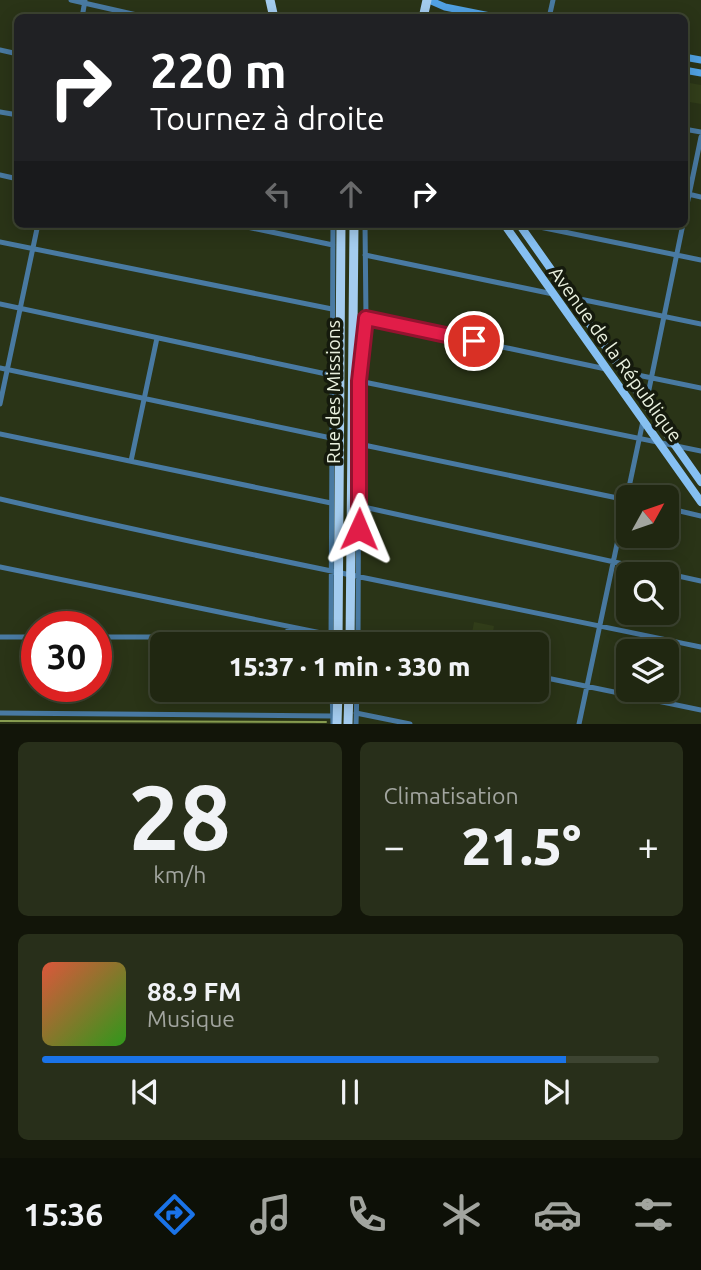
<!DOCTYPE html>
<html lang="fr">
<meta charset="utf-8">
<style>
:root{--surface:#202711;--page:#282f1a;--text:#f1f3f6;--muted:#a2a59f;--line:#3d4431;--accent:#1a73e8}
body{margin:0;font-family:Ubuntu,sans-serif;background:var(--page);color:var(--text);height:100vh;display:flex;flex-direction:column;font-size:26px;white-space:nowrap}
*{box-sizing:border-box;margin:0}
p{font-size:23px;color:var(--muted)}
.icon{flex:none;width:38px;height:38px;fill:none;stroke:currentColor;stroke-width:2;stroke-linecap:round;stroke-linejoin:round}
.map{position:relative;height:724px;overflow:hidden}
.sheet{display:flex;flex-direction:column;gap:18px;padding:18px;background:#121509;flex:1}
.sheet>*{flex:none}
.hud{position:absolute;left:14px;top:14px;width:674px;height:214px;border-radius:10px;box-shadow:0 4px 18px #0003,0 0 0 2px var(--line);background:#202124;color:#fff;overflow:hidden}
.needle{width:46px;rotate:50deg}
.controls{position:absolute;left:616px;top:485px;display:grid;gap:14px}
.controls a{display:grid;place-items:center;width:63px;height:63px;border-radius:10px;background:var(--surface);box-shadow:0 4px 18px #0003,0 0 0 2px var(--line);font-size:35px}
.speed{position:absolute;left:21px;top:611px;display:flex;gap:14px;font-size:35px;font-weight:700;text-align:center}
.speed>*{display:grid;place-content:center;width:91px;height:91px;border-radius:50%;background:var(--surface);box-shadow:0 4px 18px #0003,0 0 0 2px var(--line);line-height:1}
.speed .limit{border:10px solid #d22;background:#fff;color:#111}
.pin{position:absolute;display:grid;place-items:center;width:60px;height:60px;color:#fff;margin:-30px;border:4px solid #fff;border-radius:50%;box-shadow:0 2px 7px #0007}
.me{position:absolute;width:77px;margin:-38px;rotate:1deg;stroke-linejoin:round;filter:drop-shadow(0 0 5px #0008)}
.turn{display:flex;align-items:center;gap:24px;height:147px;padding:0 21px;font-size:32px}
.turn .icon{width:91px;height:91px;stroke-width:2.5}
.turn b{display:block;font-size:49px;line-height:60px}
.lanes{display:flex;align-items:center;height:66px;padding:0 21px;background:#0003;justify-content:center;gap:35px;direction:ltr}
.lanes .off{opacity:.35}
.big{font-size:52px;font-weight:800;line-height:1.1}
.sheet .widget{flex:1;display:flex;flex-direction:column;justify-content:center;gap:10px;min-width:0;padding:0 24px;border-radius:10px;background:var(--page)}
.sheet .dial{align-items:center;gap:0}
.dial b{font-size:91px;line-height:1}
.song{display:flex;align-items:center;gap:21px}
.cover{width:84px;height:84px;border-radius:10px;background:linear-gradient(135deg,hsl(10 70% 55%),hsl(110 70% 35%))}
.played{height:7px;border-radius:4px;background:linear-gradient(90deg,var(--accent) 85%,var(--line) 85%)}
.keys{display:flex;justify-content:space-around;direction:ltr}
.heat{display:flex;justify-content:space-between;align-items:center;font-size:38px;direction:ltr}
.sheet .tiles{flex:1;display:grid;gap:18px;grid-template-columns:1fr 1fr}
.widget:last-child{grid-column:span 2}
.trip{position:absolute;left:150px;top:632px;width:399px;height:70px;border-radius:10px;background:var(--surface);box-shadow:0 4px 18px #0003,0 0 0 2px var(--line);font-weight:800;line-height:70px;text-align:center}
.dock{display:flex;height:112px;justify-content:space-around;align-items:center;background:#0d1007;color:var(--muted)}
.dock .icon{width:49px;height:49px}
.dock .current{color:var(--accent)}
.dock b{font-size:32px;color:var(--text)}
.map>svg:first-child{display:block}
</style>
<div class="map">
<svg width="701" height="724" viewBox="0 0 701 724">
<rect width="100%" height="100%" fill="#2a3417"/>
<path fill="#323e1a" d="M684 82 701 85V104L684 101Z
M474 622 494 626 491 644H470Z"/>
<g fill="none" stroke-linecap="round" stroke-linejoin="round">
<path stroke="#879c50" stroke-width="2" d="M0 721 326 722"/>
<path stroke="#497aa2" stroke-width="5" d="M71 0 150 18
M82 18 85 0
M549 18 553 0
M0 50 18 54
M0 112 18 115
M684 129 701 132
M0 175 18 179
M684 193 701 197
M684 219 701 137
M233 224 333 245
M525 224 701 260
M0 242 332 309
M365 255 553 294
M570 297 701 324
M0 304 331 375
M366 318 606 369
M0 368 331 438
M623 372 701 388
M359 381 701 451
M0 404 38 224
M646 404 683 224
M0 434 331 503
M359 444 627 500
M131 461 157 338
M0 499C233 553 467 598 701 647
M359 506 701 581
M667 508 701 516
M0 567 331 635
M0 637H37
M96 637H278L293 628
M358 639 380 644
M331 644 333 224
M358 644 359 381 366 318 365 224
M537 676 701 710
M332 690 333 724
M0 713 333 716
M356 713 410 724
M356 724 357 690
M579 724 643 421"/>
<path stroke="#51a2e4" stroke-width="7" d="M429 0 445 7 500 18
M424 16 439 18
M684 57 701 60
M684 70 701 73"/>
<path stroke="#86c0f2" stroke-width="8" d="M504 224 701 502
M519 224 701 482"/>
<path stroke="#a4ccef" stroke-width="9" d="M270 0 274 18
M423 18 427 0
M338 644 341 224
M350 644 354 224
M337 724 338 690
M348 724 349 690"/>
</g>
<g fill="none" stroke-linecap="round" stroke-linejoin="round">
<defs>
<path id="route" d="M359 529V381L366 318 474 341"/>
</defs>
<use href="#route" stroke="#92132f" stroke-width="18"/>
<use href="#route" stroke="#e11d48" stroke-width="12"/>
</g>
<g text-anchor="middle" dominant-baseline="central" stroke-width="7" stroke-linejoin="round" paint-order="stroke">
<g font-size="19" fill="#eaf1df" stroke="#151a0d">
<text transform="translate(616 354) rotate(54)">Avenue de la République</text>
<text transform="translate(333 392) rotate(-90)">Rue des Missions</text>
</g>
</g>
</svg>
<div class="controls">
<a><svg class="needle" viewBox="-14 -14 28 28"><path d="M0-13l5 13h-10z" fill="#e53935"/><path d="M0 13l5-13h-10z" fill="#a2a59f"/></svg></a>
<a><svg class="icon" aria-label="search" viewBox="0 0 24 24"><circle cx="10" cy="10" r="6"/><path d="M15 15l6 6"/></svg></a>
<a><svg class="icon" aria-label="layers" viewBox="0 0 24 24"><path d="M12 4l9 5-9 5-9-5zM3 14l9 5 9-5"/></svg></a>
</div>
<div class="speed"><div class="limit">30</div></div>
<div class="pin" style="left:474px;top:341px;background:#d93025"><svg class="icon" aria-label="arrive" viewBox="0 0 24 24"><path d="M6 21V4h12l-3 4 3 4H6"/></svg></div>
<svg class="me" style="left:359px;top:529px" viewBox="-20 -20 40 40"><path d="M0-17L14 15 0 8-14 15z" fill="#e11d48" stroke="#fff" stroke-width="4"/></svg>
<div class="trip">15:37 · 1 min · 330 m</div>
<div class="hud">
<div class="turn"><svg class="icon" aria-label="right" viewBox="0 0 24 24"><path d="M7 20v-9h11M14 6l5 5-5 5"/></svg><div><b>220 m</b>Tournez à droite</div></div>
<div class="lanes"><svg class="icon off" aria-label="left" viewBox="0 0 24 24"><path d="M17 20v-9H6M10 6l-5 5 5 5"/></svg><svg class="icon off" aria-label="ahead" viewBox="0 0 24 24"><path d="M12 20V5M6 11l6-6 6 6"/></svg><svg class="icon" aria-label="right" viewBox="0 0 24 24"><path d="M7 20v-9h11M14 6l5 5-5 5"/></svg></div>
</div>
</div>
<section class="sheet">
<div class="tiles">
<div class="widget dial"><b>28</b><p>km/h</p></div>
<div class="widget"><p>Climatisation</p>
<div class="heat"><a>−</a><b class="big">21.5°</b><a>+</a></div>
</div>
<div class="widget">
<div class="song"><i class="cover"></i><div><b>88.9 FM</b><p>Musique</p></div></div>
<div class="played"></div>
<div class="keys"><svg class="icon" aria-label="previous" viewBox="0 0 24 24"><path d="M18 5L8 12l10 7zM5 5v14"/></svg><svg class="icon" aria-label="pause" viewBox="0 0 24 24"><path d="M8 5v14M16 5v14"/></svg><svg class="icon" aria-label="next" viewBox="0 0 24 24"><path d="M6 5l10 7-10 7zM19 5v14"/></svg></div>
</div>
</div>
</section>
<nav class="dock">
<b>15:36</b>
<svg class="icon current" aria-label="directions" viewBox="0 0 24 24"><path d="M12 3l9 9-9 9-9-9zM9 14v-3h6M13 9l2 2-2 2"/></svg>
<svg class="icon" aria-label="music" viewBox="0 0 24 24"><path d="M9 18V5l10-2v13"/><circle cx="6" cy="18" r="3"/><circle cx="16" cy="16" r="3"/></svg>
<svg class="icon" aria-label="phone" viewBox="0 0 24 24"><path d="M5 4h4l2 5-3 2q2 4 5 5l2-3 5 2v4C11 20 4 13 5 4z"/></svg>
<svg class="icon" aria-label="climate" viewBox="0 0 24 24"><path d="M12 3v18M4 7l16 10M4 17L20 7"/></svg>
<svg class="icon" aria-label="car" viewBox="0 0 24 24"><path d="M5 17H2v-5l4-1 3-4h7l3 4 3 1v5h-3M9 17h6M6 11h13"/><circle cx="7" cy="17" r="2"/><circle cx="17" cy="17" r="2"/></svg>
<svg class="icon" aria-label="filters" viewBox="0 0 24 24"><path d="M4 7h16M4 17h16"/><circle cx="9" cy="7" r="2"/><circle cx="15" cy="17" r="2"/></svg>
</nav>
